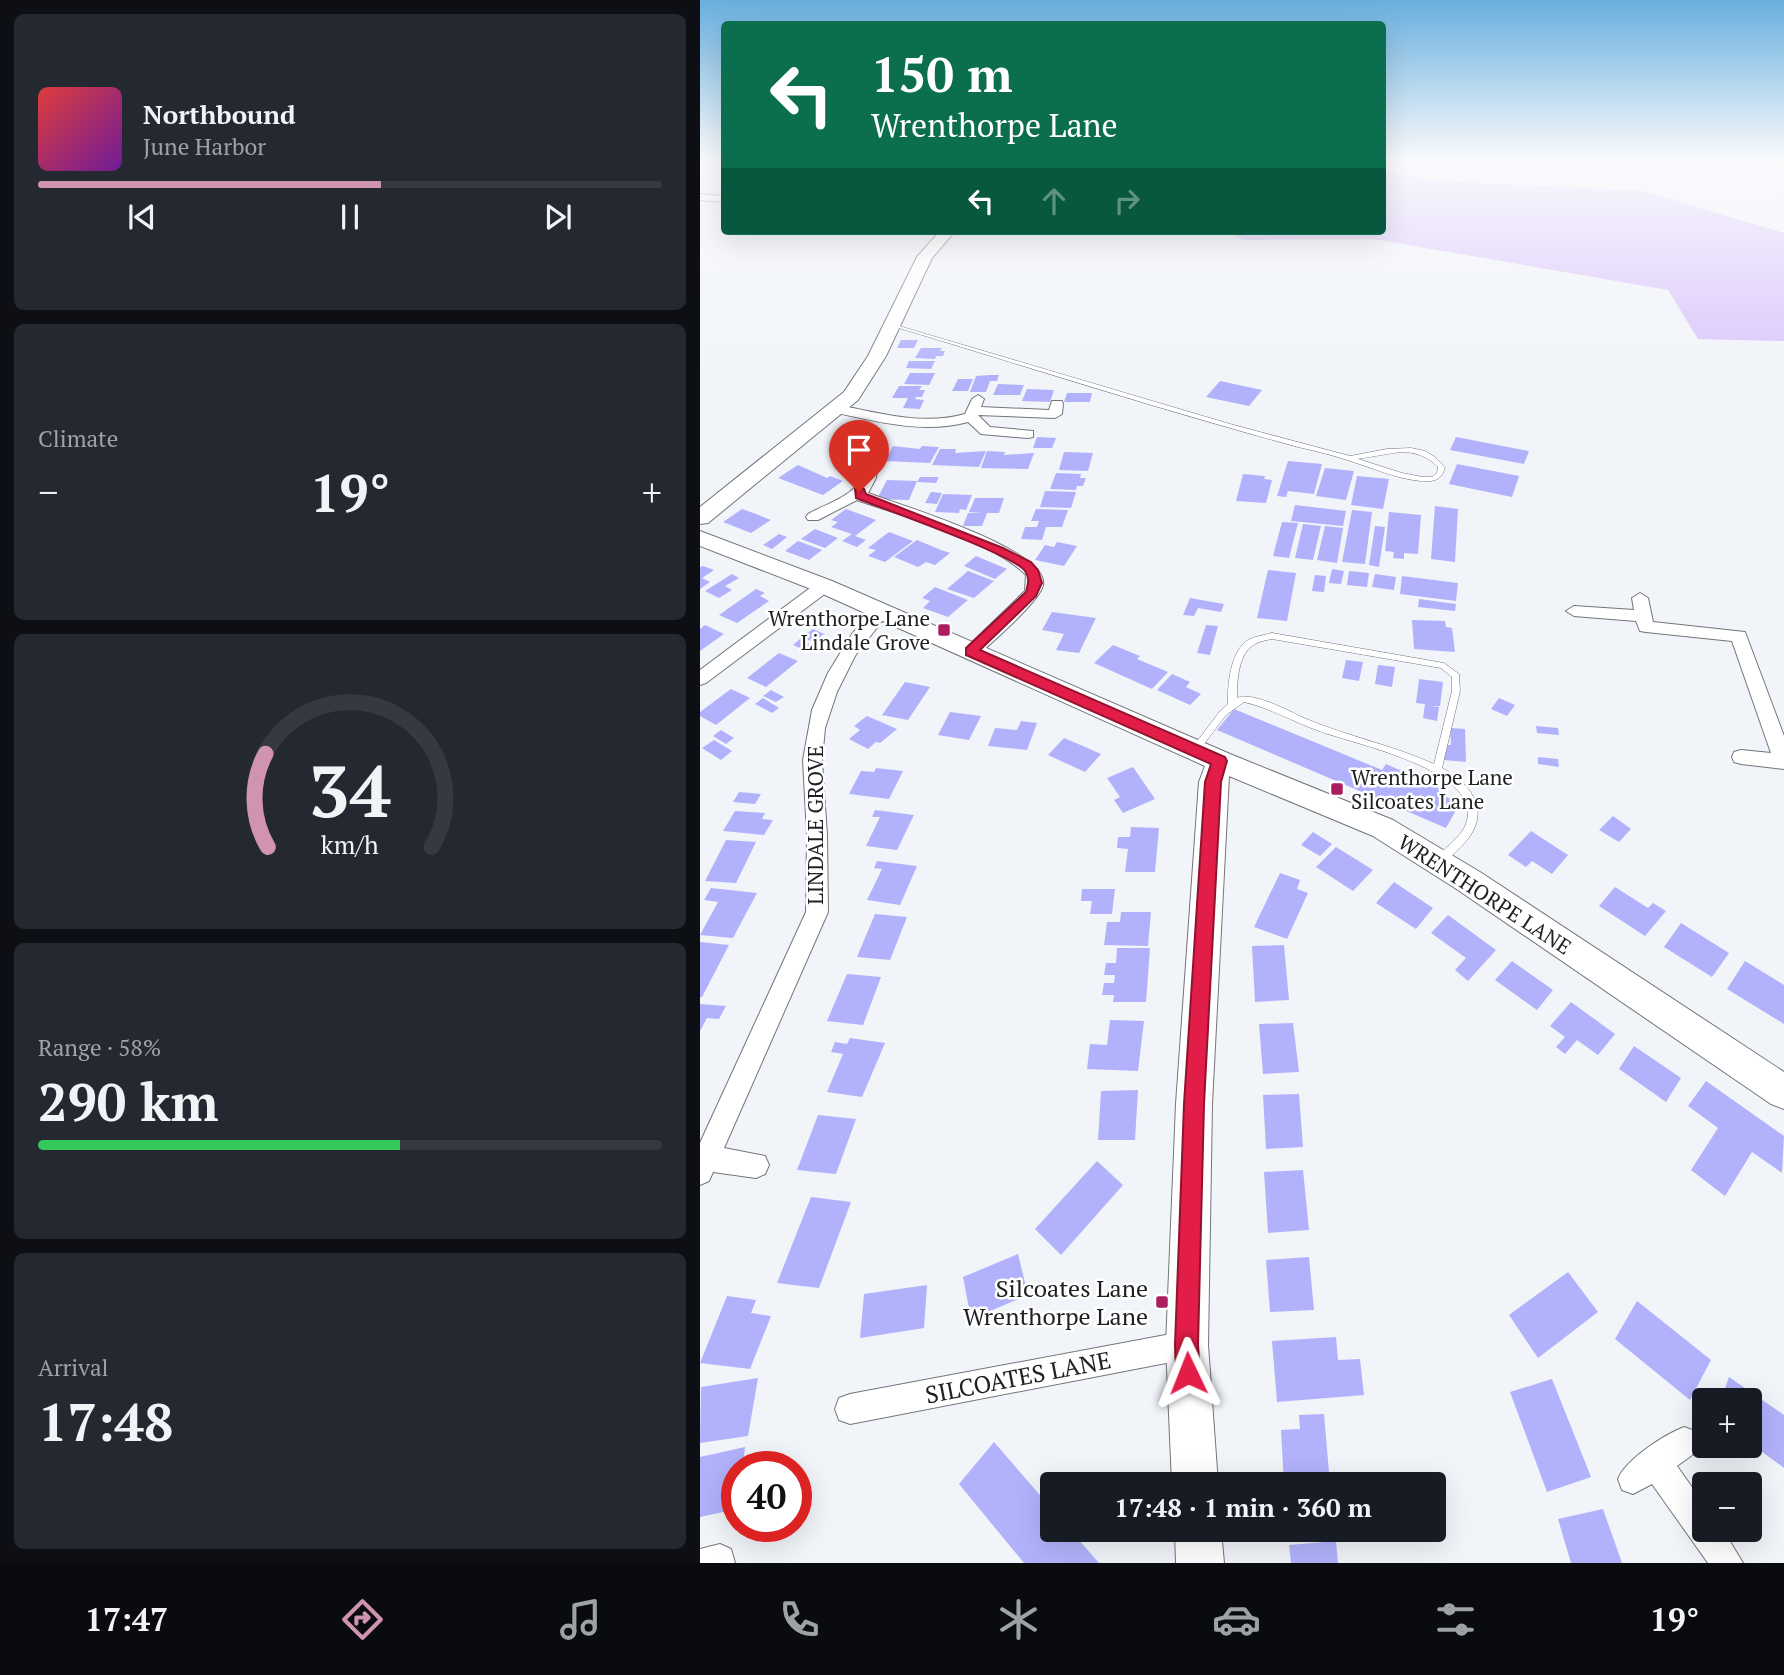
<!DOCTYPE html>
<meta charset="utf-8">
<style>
:root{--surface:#171b24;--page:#242831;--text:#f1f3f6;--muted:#9ea1a6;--line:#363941;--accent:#d193b2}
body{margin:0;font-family:"PT Serif",serif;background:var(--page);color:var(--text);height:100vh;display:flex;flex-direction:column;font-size:26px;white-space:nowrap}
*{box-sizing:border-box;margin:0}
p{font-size:23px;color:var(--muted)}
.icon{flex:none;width:38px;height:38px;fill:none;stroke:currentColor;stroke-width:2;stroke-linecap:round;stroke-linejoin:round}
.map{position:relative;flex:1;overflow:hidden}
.details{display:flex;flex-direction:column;gap:14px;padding:14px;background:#0d0f14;width:700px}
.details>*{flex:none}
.banner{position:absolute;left:21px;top:21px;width:665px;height:214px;border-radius:7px;box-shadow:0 7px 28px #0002;background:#0b6e4f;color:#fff;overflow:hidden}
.buttons{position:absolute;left:992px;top:1388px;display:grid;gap:14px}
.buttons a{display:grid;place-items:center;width:70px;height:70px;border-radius:7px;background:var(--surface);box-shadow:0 7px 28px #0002;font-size:35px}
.speed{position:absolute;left:21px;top:1451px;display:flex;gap:14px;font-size:35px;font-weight:700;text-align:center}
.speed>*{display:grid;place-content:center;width:91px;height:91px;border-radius:50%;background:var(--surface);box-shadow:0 7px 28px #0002;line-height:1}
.speed .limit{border:10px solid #d22;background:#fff;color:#111}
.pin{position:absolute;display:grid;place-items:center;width:60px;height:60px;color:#fff;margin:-72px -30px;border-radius:50% 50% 50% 0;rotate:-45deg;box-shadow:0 0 7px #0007}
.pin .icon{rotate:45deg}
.me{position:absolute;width:77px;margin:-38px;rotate:358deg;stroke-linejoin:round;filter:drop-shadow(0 0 5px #0008)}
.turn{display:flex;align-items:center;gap:24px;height:147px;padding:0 35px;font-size:32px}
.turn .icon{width:91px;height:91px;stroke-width:2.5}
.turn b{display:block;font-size:49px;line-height:60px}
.lanes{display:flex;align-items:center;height:66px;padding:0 35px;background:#0003;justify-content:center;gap:35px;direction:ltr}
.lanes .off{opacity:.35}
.big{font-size:52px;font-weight:600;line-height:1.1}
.details .widget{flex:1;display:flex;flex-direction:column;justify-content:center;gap:10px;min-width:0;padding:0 24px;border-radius:10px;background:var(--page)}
.details .dial{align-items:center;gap:0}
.dial svg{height:182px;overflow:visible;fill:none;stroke:var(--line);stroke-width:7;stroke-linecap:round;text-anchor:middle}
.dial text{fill:var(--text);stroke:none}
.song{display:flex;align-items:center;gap:21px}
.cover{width:84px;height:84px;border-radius:10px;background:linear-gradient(135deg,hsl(0 70% 55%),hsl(280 70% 35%))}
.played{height:7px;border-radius:4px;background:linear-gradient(90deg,var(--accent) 55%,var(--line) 55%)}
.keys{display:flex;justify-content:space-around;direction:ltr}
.heat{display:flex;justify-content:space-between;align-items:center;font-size:38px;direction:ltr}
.charge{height:10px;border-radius:5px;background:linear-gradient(90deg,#34c759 58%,var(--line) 0)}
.trip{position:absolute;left:340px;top:1472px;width:406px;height:70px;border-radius:7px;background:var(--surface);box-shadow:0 7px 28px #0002;font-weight:600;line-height:70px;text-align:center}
.menu{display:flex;height:112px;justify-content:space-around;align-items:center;background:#090b0e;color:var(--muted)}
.menu .icon{width:49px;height:49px}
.menu .current{color:var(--accent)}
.menu b{font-size:32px;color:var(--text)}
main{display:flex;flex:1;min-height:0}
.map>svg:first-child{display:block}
</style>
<main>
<section class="details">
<div class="widget">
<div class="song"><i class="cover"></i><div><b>Northbound</b><p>June Harbor</p></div></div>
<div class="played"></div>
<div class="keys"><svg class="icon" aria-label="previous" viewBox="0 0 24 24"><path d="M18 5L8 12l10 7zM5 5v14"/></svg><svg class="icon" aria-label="pause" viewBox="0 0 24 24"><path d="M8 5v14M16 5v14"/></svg><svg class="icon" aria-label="next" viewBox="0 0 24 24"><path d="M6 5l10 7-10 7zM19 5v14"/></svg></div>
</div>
<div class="widget"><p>Climate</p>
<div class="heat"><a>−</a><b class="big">19°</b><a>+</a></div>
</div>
<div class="widget dial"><svg viewBox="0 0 100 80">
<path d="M14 69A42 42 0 1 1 86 69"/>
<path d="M14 69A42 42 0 0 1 13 28" stroke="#d193b2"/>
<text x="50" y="56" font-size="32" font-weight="700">34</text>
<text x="50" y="72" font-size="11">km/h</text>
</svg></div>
<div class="widget"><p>Range · 58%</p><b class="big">290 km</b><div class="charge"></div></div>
<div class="widget"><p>Arrival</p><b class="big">17:48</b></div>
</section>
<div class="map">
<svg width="1084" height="1563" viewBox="0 0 1084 1563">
<rect width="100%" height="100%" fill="#f1f4f9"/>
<path fill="#dac4fc" d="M683 172 741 181 943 191 1084 233V341L998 339 968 290 674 239 543 240 527 231H682Z"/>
<path fill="#b2b2fc" d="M201 340H218L214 348H197Z
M221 348H242L240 351H245L243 356H236L235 359 215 358Z
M209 361H235L231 369 206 368Z
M210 373H235L229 385 204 384Z
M290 375H299L297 381H290L286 392H270L276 376Z
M258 379H273L268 391H252Z
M520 381 562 390 549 406 506 397Z
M298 384 324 385 320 395H293Z
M199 386H222L219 390H225L222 397H216L215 399 224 400 220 409 203 408 208 398H192Z
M327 389 354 390 350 402 322 401Z
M367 393H392L390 402H364Z
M337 437 356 438 352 448H333Z
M756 437 829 451 824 464 750 450Z
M193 446 220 449 222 446 239 447 230 463 185 461Z
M240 449H256L255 453 286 451 279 467 232 465Z
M287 451 305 452 304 455 334 453 328 469 281 468Z
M364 452 393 453 388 471 359 470Z
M588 461 622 464 614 494 588 491 586 497 577 496Z
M757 464 819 476 812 497 749 484Z
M98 465 127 478 130 476 143 481 123 495 78 478Z
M625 468 654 471 646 500 616 496Z
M356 473 381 474 380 478H386L383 486H377L376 490 350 489Z
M543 474 565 476 564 479 572 480 566 503 536 501Z
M657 476 689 479 683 509 651 505Z
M220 477H239L236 483 217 482Z
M187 480 217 481 209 500 177 499Z
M345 491 376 492 371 508 340 507Z
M231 492 242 493 237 504 225 503Z
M243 494 272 495 266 510 260 509 259 513 235 512Z
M275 498H304L299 513H287L282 526H263L268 513H282L269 512Z
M595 505 646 511 643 526 591 521Z
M735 506 758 509 755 562 731 559Z
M42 509 56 514 71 520 51 533 23 522Z
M146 509 176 520 155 536 166 540 157 547 142 541 152 534 131 527 138 522 131 520Z
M336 509 368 510 362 527H346L342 540 321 539 325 527H337L339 521H331Z
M652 510 672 512 665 564 642 562Z
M689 512 721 515 718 554 704 553V559L693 558 694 552 685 551Z
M582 522 598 523 589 558 573 556Z
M603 524 621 526 613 560 595 558Z
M625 526 643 528 637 563 617 560Z
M675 526 685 527 679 567 669 565Z
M115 529 138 538 125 548 101 539Z
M189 532 213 541 185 562 168 556 176 550 168 548Z
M79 534 87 537 72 549 63 545Z
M217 540 241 550 250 553 235 565 226 562 218 567 194 557Z
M98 541 122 550 109 560 85 551Z
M357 542 377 546 364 566 335 560 345 545 354 547Z
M276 556 307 569 295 579 264 566Z
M3 566 14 570 2 578 10 582 0 589V567Z
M632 569 644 571 641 584 629 583Z
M568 570 596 573 587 621 557 618Z
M268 571 294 581 274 598 247 589Z
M649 571 669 573 667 587 647 585Z
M32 574 39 578 25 586 32 590 19 598 5 591Z
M675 574 696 577 694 590 672 587Z
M615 575 626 576 624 592 612 591Z
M702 576 758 583 756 601 700 594Z
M235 587 268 600 248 617 223 608 230 601 222 598Z
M56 589 65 593 60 596 69 601 37 623 19 615Z
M490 598 524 604 521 612 498 608 494 616 483 615Z
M719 599 756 604 755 611 718 607Z
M352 612 396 618 379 653 356 650 364 634 342 630Z
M712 620 745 621 746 627 752 628 755 652 714 649Z
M5 625 24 634 0 651V629Z
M506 625 518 626 510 655 497 653Z
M113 629 124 634 113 642 102 637Z
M100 639 116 647 109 652 93 645Z
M413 645 440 656 437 659 468 672 452 689 394 663Z
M79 653 98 661 66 687 47 678Z
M646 660 663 662 659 681 642 678Z
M678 665 695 667 692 687 675 684Z
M472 674 490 682 486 687 501 694 490 705 457 690Z
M719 679 743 682 740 706H731L739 707 737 721 723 718 725 704 716 703Z
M205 682 230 687 208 720 182 715Z
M31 689 50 698 16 725 0 716V712Z
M71 690 84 697 76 702 63 696Z
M63 698 79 708 72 713 55 704Z
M799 698 815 705 807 716 791 709Z
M534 709 682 770 686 764 704 772 700 778 720 786 724 780 742 787 738 793 760 803 746 828 517 730Z
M250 712 281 716 269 740 238 735Z
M167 716 197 729 180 743 176 742 168 749 149 739 160 730 154 726Z
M321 721 337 723 327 750 288 746 295 728 317 730Z
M836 726 858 728 859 735 837 733Z
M750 728 765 729 766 762 744 760V745H751Z
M21 730 34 738 26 744 13 736Z
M364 738 383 746 401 754 385 772 348 755Z
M14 740 32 751 21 760 2 748Z
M838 757 858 759 859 767 838 764Z
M433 767 455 799 423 813 414 800 420 797 407 778Z
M176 768 203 771 189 799 149 794 161 771 174 772Z
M39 792 61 794 55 804 33 802Z
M175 810 214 815 197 850 166 846 180 817H172Z
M35 811 65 813 62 819 73 820 64 835 23 831Z
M913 816 931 829 919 842 899 830Z
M431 827 459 828 455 872H425L428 849 417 848 418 837H430Z
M831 831 868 855 852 874 832 861 826 867 808 855Z
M613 832 632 844 620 856 601 845Z
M26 840 56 842 36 883 5 881Z
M636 847 673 870 653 891 616 867Z
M177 861 217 866 200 905 167 900 182 869 174 868Z
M580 873 600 880 597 889 608 893 587 939 554 927Z
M694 882 733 908 716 929 676 903Z
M915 887 948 908 953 903 966 911 945 936 899 906Z
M11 888 57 893 33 938 0 935 18 902 4 900Z
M382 889H415L412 914H390L392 901H381Z
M421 912H451L448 946 404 945 407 922H420Z
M175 914 207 917 190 960 157 957Z
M748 915 796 950 768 981 755 970 766 958 731 933Z
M981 923 1029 953 1012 977 964 947Z
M0 942 29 945 2 997H0Z
M584 945 589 1000 555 1002 552 946Z
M417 948H450L446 1002H413L414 995H402L404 983H414L415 975H404L406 963H416Z
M812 961 853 990 837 1010 795 980Z
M1045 961 1084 985V1024L1027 989Z
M147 974 181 977 163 1025 127 1021Z
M871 1002 915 1034 898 1055 877 1040 865 1054 856 1047 865 1037 850 1026Z
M0 1004 26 1006 19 1019 7 1018 0 1031Z
M410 1020 444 1021 438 1071 387 1069 390 1044 407 1045Z
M593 1023 599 1072 563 1074 559 1024Z
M150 1038 185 1043 162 1097 127 1092 143 1054 131 1052 135 1042 147 1044Z
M934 1046 981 1078 966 1102 919 1069Z
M1006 1081 1084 1136 1082 1173 1052 1152 1025 1196 991 1170 1018 1128 988 1106Z
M438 1090 435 1140H398L401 1091Z
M599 1094 603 1147 566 1149 563 1095Z
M118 1115 156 1119 136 1174 97 1170Z
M397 1161 423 1185 361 1255 335 1229Z
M603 1170 609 1230 568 1233 564 1172Z
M111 1197 151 1202 119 1288 77 1283Z
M318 1254 328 1295 271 1319 263 1277Z
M609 1257 614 1310 570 1312 566 1260Z
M868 1272 898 1312 838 1358 809 1315Z
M227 1285 224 1328 160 1338 164 1294Z
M27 1296 56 1300 51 1313 71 1316 50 1369 0 1363Z
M937 1301 1011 1360 990 1400 915 1339Z
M636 1337 638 1360 660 1359 664 1395 577 1402 572 1341Z
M1029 1377 1084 1415V1468L1050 1443V1400H1021Z
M58 1378 48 1436 0 1443 1 1387Z
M852 1379 891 1477 847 1492 810 1392Z
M624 1414 630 1484H584L581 1430 600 1429 599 1415Z
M294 1442 352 1509V1530H370L399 1563H324L259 1484Z
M45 1447 43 1466H37V1509L0 1517V1457Z
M903 1509 922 1563H871L858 1519Z
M636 1541 638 1563H591L589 1545Z"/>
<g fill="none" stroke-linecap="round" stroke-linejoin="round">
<defs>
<path id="lane" d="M189 323 530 424 650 456 687 449 711 448 725 451 735 457 745 467C742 480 734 482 721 481 697 479 673 468 650 461 633 455 615 451 598 447 461 410 325 366 189 325ZM700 452C716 452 727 456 738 467L737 473 732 477H723L702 473 658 459Z
M572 633 744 663 759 674 760 691 742 768C771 784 791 810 767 840 760 849 751 856 743 864L739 865 735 864 734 861C745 845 767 836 768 814 769 767 654 744 619 731 594 722 570 708 544 702L526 715 498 752H492L490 750 492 748 520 711 528 704C527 685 531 648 550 639 557 636 565 635 572 633ZM572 639 741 668 752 677V691L734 764C692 745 646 736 604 718 589 711 552 691 537 698 537 681 538 653 555 644 560 641 567 640 572 639Z"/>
<path id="street" d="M0 194 24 196V202L0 200Z
M278 395 284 399 281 407 349 410 352 401H362L363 404 362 414 355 418 278 415 290 427 333 431V437L328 438 281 434 268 422C225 434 177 422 133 412L132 409 138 405C180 413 223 426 265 414L272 399Z
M158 459 177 469 176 478 168 493C197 504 350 550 343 585 340 601 291 643 277 656H265L262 652 325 591 326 575C291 540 205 517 157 500L118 520H108L106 517 108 514C127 503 160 495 163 471L151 463Z
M124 581 132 586 130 590 6 683 0 685V670L118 582Z
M940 593 948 598 953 622 1045 632 1084 736V769L1041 764 1034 762 1032 757 1034 752 1041 750 1071 753 1032 641 946 632 940 631 936 621 874 616 866 611 874 606 934 610 932 598Z
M181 607 189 612 155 656 137 692 125 728 122 760 127 835 128 912 24 1148 65 1156 69 1165 65 1174 56 1178 13 1172 9 1181 0 1185V1143L106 912 107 835 103 760 112 710 128 673 152 634 175 608Z
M487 1331 497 1335 501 1345 497 1355 487 1359 150 1424 139 1420 135 1409 139 1398 150 1394Z
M984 1427 995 1431 999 1442 995 1453 977 1466 1004 1504V1530H1023L1043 1563H1008L952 1484 933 1494 922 1490 918 1479C926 1459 964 1435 984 1427Z
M20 1544 31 1549 35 1563H0V1549Z"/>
<path id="secondary" d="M240 231H255L232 258 186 356 158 400 8 523 0 524V507L144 392 168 356 217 257Z
M0 531 132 581 530 754 693 820 780 872 1084 1072V1109L1071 1104 758 890 673 836 529 776 512 1104 508 1345 518 1484H472L466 1345 476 1104 499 782 505 766 116 591 0 546Z
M475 1530H521L524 1563H476Z"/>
</defs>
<use href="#lane" stroke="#73757a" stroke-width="1"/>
<use href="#street" stroke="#73757a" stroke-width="2"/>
<use href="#secondary" stroke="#73757a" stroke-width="2"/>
<use href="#lane" fill="#fff" fill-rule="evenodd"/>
<use href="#street" fill="#fff" fill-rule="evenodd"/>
<use href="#secondary" fill="#fff" fill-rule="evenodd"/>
</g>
<linearGradient id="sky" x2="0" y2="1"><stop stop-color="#68afde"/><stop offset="0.42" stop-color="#f9fafc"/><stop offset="1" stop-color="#f9fafc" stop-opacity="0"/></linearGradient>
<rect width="1084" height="378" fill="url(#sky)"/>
<path fill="#e11d48" stroke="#92132f" stroke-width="2" d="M155 489H164L166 494 303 548 331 562 338 570 342 583 336 596 280 650 525 757 527 761 521 782 504 1104 498 1345 500 1373 497 1381 488 1385 480 1381 476 1373 475 1345 484 1104 505 782 511 764 266 655V648L326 592C328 584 330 578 325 571 312 554 184 509 156 498Z"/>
<g fill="#aa1e5f" stroke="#fff" stroke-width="2.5">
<rect x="237" y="623" width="14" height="14" rx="3.5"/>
<rect x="630" y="782" width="14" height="14" rx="3.5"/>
<rect x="455" y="1295" width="14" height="14" rx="3.5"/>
</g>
<g text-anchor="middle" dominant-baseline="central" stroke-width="5" stroke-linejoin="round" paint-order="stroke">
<g font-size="21" fill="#1f2022" stroke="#fff" text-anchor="end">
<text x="230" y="618">Wrenthorpe Lane<tspan x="230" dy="24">Lindale Grove</tspan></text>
<text x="651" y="777" text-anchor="start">Wrenthorpe Lane<tspan x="651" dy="24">Silcoates Lane</tspan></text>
</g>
<g font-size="21" fill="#1f2022" stroke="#fff">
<text transform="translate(115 825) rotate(-90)">LINDALE GROVE</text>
<text transform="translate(785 894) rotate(33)">WRENTHORPE LANE</text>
</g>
<g font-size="24" fill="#1f2022" stroke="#fff" text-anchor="end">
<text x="448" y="1288">Silcoates Lane<tspan x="448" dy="28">Wrenthorpe Lane</tspan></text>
</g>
<g font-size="24" fill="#1f2022" stroke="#fff">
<text transform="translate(318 1377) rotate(-11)">SILCOATES LANE</text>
</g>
</g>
</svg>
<div class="buttons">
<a>+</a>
<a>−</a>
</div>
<div class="speed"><div class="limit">40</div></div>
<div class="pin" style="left:159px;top:492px;background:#d93025"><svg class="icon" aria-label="arrive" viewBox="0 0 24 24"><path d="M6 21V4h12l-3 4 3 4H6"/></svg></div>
<svg class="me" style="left:488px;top:1373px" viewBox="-20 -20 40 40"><path d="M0-17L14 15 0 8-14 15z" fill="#e11d48" stroke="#fff" stroke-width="4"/></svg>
<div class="trip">17:48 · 1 min · 360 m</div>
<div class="banner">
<div class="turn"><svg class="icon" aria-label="left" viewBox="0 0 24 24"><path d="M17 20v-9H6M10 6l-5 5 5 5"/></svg><div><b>150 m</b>Wrenthorpe Lane</div></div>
<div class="lanes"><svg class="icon" aria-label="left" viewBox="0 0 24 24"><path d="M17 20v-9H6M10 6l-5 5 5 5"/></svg><svg class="icon off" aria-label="ahead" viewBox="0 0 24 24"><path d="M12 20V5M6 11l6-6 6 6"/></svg><svg class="icon off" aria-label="right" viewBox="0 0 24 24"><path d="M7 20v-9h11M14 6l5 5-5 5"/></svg></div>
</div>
</div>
</main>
<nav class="menu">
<b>17:47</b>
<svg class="icon current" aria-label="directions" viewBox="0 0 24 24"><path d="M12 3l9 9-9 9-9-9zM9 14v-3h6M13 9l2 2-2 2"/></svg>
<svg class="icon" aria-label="music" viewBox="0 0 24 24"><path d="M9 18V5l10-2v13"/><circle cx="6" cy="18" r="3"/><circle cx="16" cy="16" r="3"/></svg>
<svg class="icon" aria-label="phone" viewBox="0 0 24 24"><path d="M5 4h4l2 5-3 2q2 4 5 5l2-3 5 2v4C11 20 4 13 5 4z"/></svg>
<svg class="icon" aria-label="climate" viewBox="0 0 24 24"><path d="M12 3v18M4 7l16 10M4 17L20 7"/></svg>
<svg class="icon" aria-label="car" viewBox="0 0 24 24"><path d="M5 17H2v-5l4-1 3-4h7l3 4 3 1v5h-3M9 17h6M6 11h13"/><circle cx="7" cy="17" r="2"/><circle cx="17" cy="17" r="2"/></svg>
<svg class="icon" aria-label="filters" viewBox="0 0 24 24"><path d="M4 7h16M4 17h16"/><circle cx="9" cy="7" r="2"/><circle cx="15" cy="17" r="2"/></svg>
<b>19°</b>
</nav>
